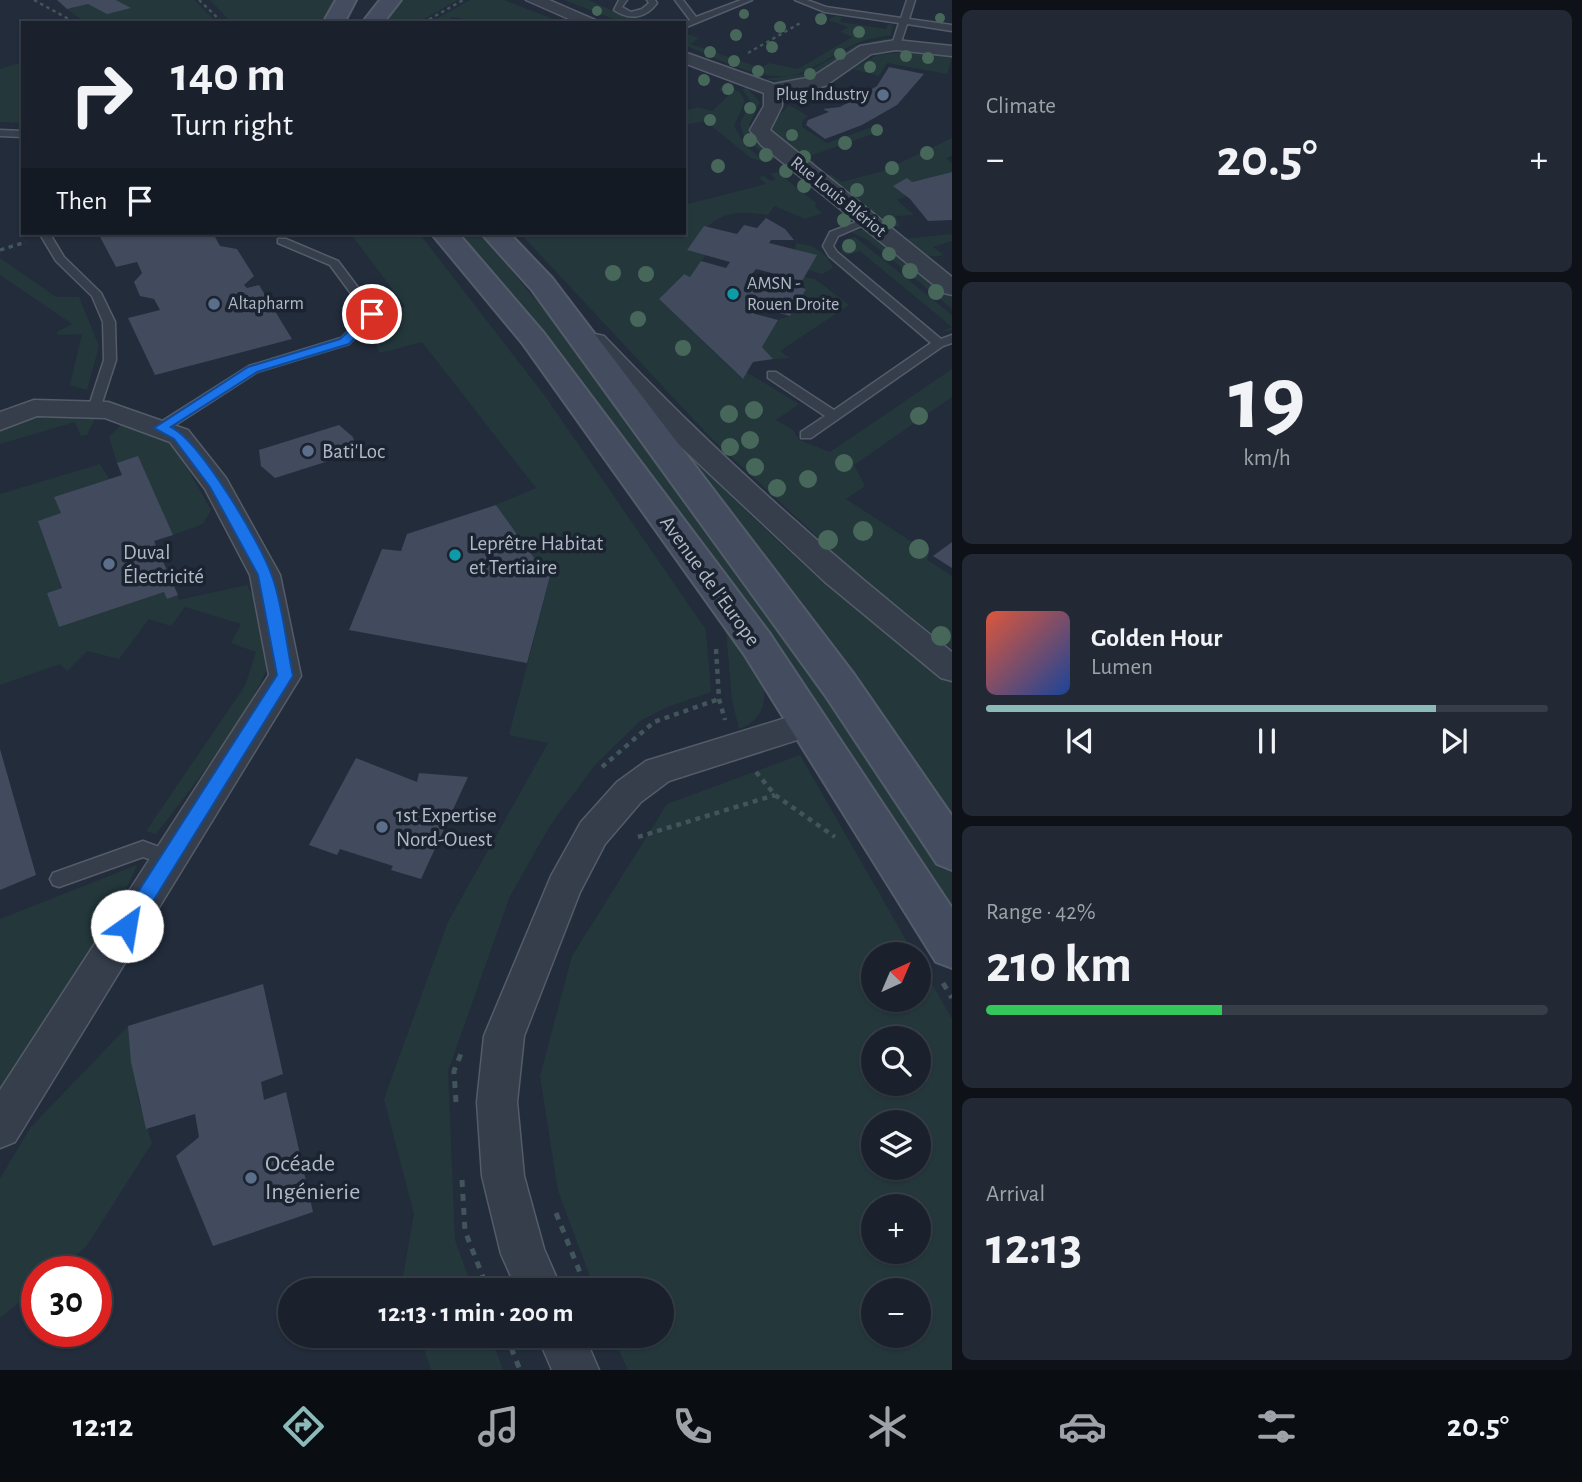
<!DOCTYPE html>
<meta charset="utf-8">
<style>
:root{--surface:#1a212c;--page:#232934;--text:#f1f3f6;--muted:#9fa3a9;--line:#383e48;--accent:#8bbbb9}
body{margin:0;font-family:"Alegreya Sans",sans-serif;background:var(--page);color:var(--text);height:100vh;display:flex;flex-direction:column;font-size:26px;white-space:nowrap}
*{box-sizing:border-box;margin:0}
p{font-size:23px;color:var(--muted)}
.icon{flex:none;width:38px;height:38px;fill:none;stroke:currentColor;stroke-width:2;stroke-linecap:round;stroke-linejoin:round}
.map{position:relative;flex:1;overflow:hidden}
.sheet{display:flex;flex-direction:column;gap:10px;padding:10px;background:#0e1218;width:630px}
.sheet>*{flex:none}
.banner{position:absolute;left:21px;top:21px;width:665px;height:214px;border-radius:0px;box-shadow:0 2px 5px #0004,0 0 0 2px var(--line);background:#1a212c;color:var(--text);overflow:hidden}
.needle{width:46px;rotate:44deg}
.fabs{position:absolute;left:861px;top:942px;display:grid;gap:14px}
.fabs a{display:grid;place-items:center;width:70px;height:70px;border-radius:50%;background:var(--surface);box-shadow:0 2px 5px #0004,0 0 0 2px var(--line);font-size:35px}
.speed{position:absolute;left:21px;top:1256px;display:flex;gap:14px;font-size:35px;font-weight:700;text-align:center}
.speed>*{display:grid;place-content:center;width:91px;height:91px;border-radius:50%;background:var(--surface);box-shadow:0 2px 5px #0004,0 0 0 2px var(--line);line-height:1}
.speed .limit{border:10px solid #d22;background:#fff;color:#111}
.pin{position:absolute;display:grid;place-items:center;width:60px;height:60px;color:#fff;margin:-30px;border:4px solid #fff;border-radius:50%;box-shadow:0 2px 7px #0007}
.me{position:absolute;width:77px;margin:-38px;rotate:32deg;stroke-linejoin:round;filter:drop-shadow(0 0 5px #0008)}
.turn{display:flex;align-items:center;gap:24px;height:147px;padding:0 35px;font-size:32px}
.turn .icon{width:91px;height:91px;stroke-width:2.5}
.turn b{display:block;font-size:49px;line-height:60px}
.then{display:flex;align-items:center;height:66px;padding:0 35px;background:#0003;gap:14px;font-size:26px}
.big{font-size:52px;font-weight:600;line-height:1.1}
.sheet .tile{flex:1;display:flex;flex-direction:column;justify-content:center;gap:10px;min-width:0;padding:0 24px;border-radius:10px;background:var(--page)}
.sheet .dial{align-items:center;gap:0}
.dial b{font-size:91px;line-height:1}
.song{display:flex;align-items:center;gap:21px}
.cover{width:84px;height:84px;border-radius:10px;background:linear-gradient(135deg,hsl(10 70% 55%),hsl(220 70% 35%))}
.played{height:7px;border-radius:4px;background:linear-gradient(90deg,var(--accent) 80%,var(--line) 80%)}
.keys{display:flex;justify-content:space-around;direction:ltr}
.heat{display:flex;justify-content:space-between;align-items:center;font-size:38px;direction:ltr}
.charge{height:10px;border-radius:5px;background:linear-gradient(90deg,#34c759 42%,var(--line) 0)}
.trip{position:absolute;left:278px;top:1278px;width:396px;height:70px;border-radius:35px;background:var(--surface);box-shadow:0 2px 5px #0004,0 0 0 2px var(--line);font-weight:600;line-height:70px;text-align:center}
.tab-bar{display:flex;height:112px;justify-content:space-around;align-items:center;background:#0a0d12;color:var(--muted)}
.tab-bar .icon{width:49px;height:49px}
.tab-bar .on{color:var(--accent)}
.tab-bar b{font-size:32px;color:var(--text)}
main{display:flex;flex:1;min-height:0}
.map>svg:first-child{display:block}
</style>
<main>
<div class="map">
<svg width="952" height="1370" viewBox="0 0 952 1370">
<rect width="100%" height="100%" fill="#222c3b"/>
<path fill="#24383c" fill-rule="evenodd" d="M116 0H194L217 23H87L67 9 88 4 130 8Z
M210 0H337L324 23H232Z
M404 0H458L417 23H385Z
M470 0H504L563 23H490L452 17 446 23H429Z
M564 0H589L626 17 654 20 624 23Z
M835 16 842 17 840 22 886 29 888 24 893 25 890 36C847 39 836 59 800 73 765 86 716 57 684 45V33L699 38 690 44 761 68 769 63 798 69 852 37 840 32 848 27 828 20Z
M890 38 887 43C850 60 808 89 765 79L804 74 856 45Z
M913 51 952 57 947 74 887 63 879 76 853 69 877 55Z
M23 62V123L0 122V69Z
M725 85 740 92 745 101 734 126 745 145 767 163 751 158 705 121 684 125V111L698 107 712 111 730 94 718 90Z
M747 88 760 102 749 125 757 141 777 157 771 161 744 137 740 124 751 102 742 89Z
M789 105 808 116 802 121V127L827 143 875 126 884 130 807 157 816 163H809L771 132 770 125Z
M952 138V156L946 158 952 163V172L894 186 906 196 897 200 914 215 895 216 900 226H885L826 178 830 174 842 182 883 171Z
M777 172 816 203 815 207 822 213 805 219 774 206 768 215C727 208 711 217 687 250L706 255 690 277 683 274 659 299 742 379 746 373 753 376 799 404 776 420 793 430 799 440 830 452 952 369V397L854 465 865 486 846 499 929 553 927 560 952 576V649L866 582 709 436 520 233H684V205L766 184 758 177 764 176 771 181 776 179 770 174Z
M866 229 952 298V309L868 240 851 232Z
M350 233H419L545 396 706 630 711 692 667 707 640 721 596 764 551 824 510 896 448 1071 455 1240 473 1290H405L402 1282 414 1214 384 1099 448 922 548 743 509 735 550 577 530 573 534 558 496 505 536 488 422 342 380 353 376 346 405 306Z
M435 233H439C554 368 657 515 755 664 769 686 770 719 739 729L732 700 726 631 635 494 499 312Z
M454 233H480L560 329 952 865V933L487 272Z
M952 234V241L933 247 944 255C925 260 917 250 903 239Z
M855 237 952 315V330L941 332 952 327 860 251 848 255 842 253 843 240Z
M796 243C813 245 826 251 833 268L822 274 808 270 795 250Z
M0 258 56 297H79L99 346 87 390 70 385 82 334 58 335 57 332 72 324 0 275Z
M804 277 815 279 849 305 780 351 790 358 773 359 762 347 778 320 790 316 806 289 802 281Z
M64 412 95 418 87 435 81 436 75 422 0 444V428L30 416Z
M122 424 158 435 176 448 211 510 203 524 173 535 138 457 117 463 109 437Z
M684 451 688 452C768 537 857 615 952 682V833Z
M100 464 109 479 54 497 61 513 38 521 62 588 47 593 59 627 164 592 167 599 178 595V600L247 585C258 606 270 626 271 649 273 686 181 802 156 834L146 831 245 686 256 652 231 643 241 624 185 607 171 626 149 619 119 659 87 651 67 671 60 664 0 685V494Z
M800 755 914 954H873V999H919V961L952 1019V1370H628L612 1335H662V1290H595L558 1191 540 1076 572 956 667 804ZM873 1038H919V1083H873ZM873 1122H919V1167H873ZM873 1206H919V1251H873ZM873 1290H919V1335H873Z
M137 865 120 903 0 1094V919Z
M128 1026 138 1099 152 1143 86 1247 55 1272H37V1288L0 1318V1179L30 1128Z
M420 1335H490L503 1370H431Z"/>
<path fill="#414b5d" d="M57 0H116L131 8 107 14 88 4 67 9Z
M889 67 924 74 897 105 862 125 825 139 806 125 808 120 829 112 823 109 840 107 877 86Z
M952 172V220L928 221 910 199 893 186 907 178 912 182Z
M766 218 785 229 794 240H771L769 243 817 255 802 281 756 269 752 274 806 289 790 316 758 307 755 314 778 320 762 347 773 359 753 362 743 379 659 299 684 274 690 277 701 261 726 268 730 262 687 250 704 226 737 234 744 225 757 228Z
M98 233H213L220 246 237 249 254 276 244 285 247 288 259 285 292 339 155 375 128 318 160 310 154 299 140 296 134 282 142 273 137 262 116 267Z
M339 425 353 437 357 452 275 478 261 466 259 450Z
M138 456 173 535 154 541 178 595 167 599 164 592 59 627 47 593 62 588 38 521 61 513 54 497 122 475 117 463Z
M496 505 534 558 530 573 550 576 527 663 349 630 382 549 401 551 407 534Z
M952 542V568L933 556Z
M0 749 36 875 0 890Z
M356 758 417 782 419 773 468 777 421 879 391 870 393 866 340 849 337 855 309 845Z
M263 984 283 1074 261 1082 264 1100 286 1092 313 1212 213 1246 176 1156 199 1137 195 1114 146 1129 131 1062 128 1026Z"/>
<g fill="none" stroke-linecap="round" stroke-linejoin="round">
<defs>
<path id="lane" d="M619 0H627L622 7 631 12 642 9 649 3 647 0H655L657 3C646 18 630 21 614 10Z
M675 0H683L696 17 741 0H752L684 28V23H682L690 20Z
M795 0H807L826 7 901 18 907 0H915L909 19 952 25V31L907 24 900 45 896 48 892 45 899 23 825 12Z
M0 130 23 131V137L0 136Z
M864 219 873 221 838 236 833 246 837 252 941 339 952 335V343L943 346 811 438H801V432L825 416 768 378V372H776L834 410 931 343 829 256 823 246 830 232Z
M42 234H50L64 257 101 293 115 322 116 360 99 412 94 413 88 409 104 360 103 322 92 296 56 261 41 236Z
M278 239H286L338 261 378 314 349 344 257 372 166 431H156V425L249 366 341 338 366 314 330 265 278 243Z
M143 841 175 853 178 858 175 863 169 866 143 857 59 887 53 885 50 879 53 873Z"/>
<path id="street" d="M526 0H549L602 23H578Z
M896 40 952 46V56L896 50 871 54 825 86 782 94V106L770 130 952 277V295L944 293 761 145 750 130 764 106V93L684 63V52L774 84 812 77 860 46Z
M595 334 604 336C712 450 828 554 952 652V681L941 678 825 582 665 432 586 346 583 341 586 336Z
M34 400 108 402 188 430 226 478 280 575 301 676 15 1142 0 1148V1090L269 675 250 575 205 489 170 442 105 418 37 416 0 430V412Z
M808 711 819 715 824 724 819 733 669 781 641 802 605 844 580 892 524 1036 517 1102 524 1176 544 1249 562 1290H517L501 1254 482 1176 477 1102 484 1036 551 876 581 822 617 782 646 761Z
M537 1335H584L599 1370H552Z"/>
<path id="secondary" d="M336 0H356L344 23H323Z
M380 0H401L383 23H362Z
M431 233H458L543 332 770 634 952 908V968L936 962 744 654 523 344Z
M481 233H509L552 278 853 673 952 816V870L937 864 825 695 532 290Z"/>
</defs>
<use href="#lane" stroke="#545c69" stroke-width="3"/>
<use href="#street" stroke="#545c69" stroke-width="3"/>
<use href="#secondary" stroke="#545c69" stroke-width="4"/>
<path stroke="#42555a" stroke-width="2.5" stroke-dasharray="3.5 3.5" stroke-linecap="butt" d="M34 0 76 23
M199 0 223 23
M423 23 463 0
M748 53 802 22"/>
<path stroke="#42555a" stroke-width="3.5" stroke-dasharray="4.5 4.5" stroke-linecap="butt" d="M0 250 26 242"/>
<path stroke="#42555a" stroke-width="4.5" stroke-dasharray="5 5" stroke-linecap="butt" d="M716 649 719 699 725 720
M602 767 654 722 719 699
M756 772 775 795 835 837
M638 837 775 795"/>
<path stroke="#42555a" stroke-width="5" stroke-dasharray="7 7" stroke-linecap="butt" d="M943 983 952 998
M456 1102 454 1071 463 1049
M462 1180 465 1231 488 1290
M556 1213 587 1290
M506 1335 520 1370"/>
<use href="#lane" fill="#363e4c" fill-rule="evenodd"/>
<use href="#street" fill="#363e4c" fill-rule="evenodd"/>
<use href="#secondary" fill="#444c5f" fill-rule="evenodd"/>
</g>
<g fill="#48675b">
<circle cx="597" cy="11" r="5"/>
<circle cx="744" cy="14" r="5"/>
<circle cx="940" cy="18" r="5"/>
<circle cx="821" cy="19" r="6"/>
<circle cx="780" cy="27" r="6"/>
<circle cx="859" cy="32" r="6"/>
<circle cx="736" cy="35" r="6"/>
<circle cx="772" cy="47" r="6"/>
<circle cx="710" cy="52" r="6"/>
<circle cx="840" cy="54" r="6"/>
<circle cx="906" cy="56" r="6"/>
<circle cx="928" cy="58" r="6"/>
<circle cx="734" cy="61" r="6"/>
<circle cx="870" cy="67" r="6"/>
<circle cx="758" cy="71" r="6"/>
<circle cx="810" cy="74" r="6"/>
<circle cx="704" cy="80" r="6"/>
<circle cx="728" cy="89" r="6"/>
<circle cx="750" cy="108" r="6"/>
<circle cx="710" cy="120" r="6"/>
<circle cx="877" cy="130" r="6"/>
<circle cx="792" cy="135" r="6"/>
<circle cx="750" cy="140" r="7"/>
<circle cx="845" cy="143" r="7"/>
<circle cx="927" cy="153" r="7"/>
<circle cx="766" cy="155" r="7"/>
<circle cx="804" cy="157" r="7"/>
<circle cx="718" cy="166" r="7"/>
<circle cx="892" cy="168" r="7"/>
<circle cx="786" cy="171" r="7"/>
<circle cx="804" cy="186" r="7"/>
<circle cx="857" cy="190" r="7"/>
<circle cx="844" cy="220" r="7"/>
<circle cx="889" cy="222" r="7"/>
<circle cx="849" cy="246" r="7"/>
<circle cx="889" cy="254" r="7"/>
<circle cx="910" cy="271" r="8"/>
<circle cx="613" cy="273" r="8"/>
<circle cx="646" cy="274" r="8"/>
<circle cx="936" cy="292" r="8"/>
<circle cx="638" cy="319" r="8"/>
<circle cx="683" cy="348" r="8"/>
<circle cx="754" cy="410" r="9"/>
<circle cx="729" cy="414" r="9"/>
<circle cx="919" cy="416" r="9"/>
<circle cx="750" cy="440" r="9"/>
<circle cx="730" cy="447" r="9"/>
<circle cx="844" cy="463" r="9"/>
<circle cx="755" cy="467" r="9"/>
<circle cx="808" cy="479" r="9"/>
<circle cx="777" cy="488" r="9"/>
<circle cx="863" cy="531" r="10"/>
<circle cx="828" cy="540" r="10"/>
<circle cx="919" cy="549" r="10"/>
<circle cx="941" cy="636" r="10"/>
</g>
<path fill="#1a73e8" stroke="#114b97" stroke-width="2" d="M372 310 378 314 349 344 257 372 171 427C200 441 261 543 272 576 283 606 286 643 293 676L134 932 127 934 120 932 118 926 120 920 277 675 258 575 210 487 174 439 154 428 248 367 340 339Z"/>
<g fill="#5c6f8a" stroke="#1b2330" stroke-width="2.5">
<circle cx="883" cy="95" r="7"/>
<circle cx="214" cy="304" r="7"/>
<circle cx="308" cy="451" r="7"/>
<circle cx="109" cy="564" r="7"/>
<circle cx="382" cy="827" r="7"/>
<circle cx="251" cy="1178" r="7"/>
</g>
<g fill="#0f9aa8" stroke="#1b2330" stroke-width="2.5">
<circle cx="733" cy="294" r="7"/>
<circle cx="455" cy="555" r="7"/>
</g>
<g text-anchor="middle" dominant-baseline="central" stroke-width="7" stroke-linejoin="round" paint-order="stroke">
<g font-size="18" fill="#b1b9c7" stroke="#1b2330" text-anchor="start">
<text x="869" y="95" text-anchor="end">Plug Industry</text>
<text x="747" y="284">AMSN -<tspan x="747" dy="21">Rouen Droite</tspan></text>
<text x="228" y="304">Altapharm</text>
</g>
<g font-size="18" fill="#b1b9c7" stroke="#1b2330">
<text transform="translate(838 197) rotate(39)">Rue Louis Blériot</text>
</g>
<g font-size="21" fill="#b1b9c7" stroke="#1b2330" text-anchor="start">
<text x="322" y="451">Bati'Loc</text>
<text x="469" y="543">Leprêtre Habitat<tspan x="469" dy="24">et Tertiaire</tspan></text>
<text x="123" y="552">Duval<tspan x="123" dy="24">Électricité</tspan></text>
<text x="396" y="815">1st Expertise<tspan x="396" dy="24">Nord-Ouest</tspan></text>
</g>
<g font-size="21" fill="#b1b9c7" stroke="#1b2330">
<text transform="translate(710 581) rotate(54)">Avenue de l'Europe</text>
</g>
<g font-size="24" fill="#b1b9c7" stroke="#1b2330" text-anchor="start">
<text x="265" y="1164">Océade<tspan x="265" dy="28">Ingénierie</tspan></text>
</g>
</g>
</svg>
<div class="fabs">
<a><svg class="needle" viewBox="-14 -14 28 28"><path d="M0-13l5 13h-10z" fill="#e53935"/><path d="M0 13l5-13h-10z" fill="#9fa3a9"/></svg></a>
<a><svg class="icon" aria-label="search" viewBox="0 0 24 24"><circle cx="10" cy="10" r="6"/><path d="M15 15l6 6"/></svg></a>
<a><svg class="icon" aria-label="layers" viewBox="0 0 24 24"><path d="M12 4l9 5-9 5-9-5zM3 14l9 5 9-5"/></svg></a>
<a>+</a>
<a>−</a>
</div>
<div class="speed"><div class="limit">30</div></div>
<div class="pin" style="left:372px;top:314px;background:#d93025"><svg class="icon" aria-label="arrive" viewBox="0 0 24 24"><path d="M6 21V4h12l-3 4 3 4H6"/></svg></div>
<svg class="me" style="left:127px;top:926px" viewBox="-20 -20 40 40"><circle r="19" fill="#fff"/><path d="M0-13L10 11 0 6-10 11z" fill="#1a73e8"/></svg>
<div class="trip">12:13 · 1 min · 200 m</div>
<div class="banner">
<div class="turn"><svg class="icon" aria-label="right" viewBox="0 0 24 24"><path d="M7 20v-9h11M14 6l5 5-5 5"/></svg><div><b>140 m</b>Turn right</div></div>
<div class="then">Then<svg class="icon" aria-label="arrive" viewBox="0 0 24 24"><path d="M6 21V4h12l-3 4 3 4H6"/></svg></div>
</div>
</div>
<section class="sheet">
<div class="tile"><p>Climate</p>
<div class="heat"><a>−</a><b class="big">20.5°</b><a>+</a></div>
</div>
<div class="tile dial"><b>19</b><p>km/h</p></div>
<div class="tile">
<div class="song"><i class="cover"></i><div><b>Golden Hour</b><p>Lumen</p></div></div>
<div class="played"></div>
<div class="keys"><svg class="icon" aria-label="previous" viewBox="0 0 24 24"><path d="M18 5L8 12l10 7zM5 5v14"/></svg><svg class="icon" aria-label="pause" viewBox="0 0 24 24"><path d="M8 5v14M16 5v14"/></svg><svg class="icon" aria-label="next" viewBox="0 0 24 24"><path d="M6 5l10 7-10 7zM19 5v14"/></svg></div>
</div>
<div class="tile"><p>Range · 42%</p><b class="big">210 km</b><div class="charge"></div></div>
<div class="tile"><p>Arrival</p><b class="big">12:13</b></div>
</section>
</main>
<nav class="tab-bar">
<b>12:12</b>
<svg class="icon on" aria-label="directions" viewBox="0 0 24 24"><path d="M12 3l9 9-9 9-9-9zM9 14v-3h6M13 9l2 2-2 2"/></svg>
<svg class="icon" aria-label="music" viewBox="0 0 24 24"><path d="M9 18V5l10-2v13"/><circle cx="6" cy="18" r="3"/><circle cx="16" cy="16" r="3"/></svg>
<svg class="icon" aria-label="phone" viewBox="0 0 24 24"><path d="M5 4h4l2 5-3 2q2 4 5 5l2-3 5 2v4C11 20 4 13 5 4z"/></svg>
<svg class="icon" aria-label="climate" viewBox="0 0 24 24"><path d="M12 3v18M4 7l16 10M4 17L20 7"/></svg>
<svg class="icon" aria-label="car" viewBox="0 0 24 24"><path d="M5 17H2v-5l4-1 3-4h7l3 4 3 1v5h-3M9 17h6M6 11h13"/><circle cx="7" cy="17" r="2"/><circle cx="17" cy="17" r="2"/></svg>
<svg class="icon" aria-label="filters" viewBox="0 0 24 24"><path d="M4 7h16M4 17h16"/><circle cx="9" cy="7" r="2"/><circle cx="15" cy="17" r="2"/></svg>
<b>20.5°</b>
</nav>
